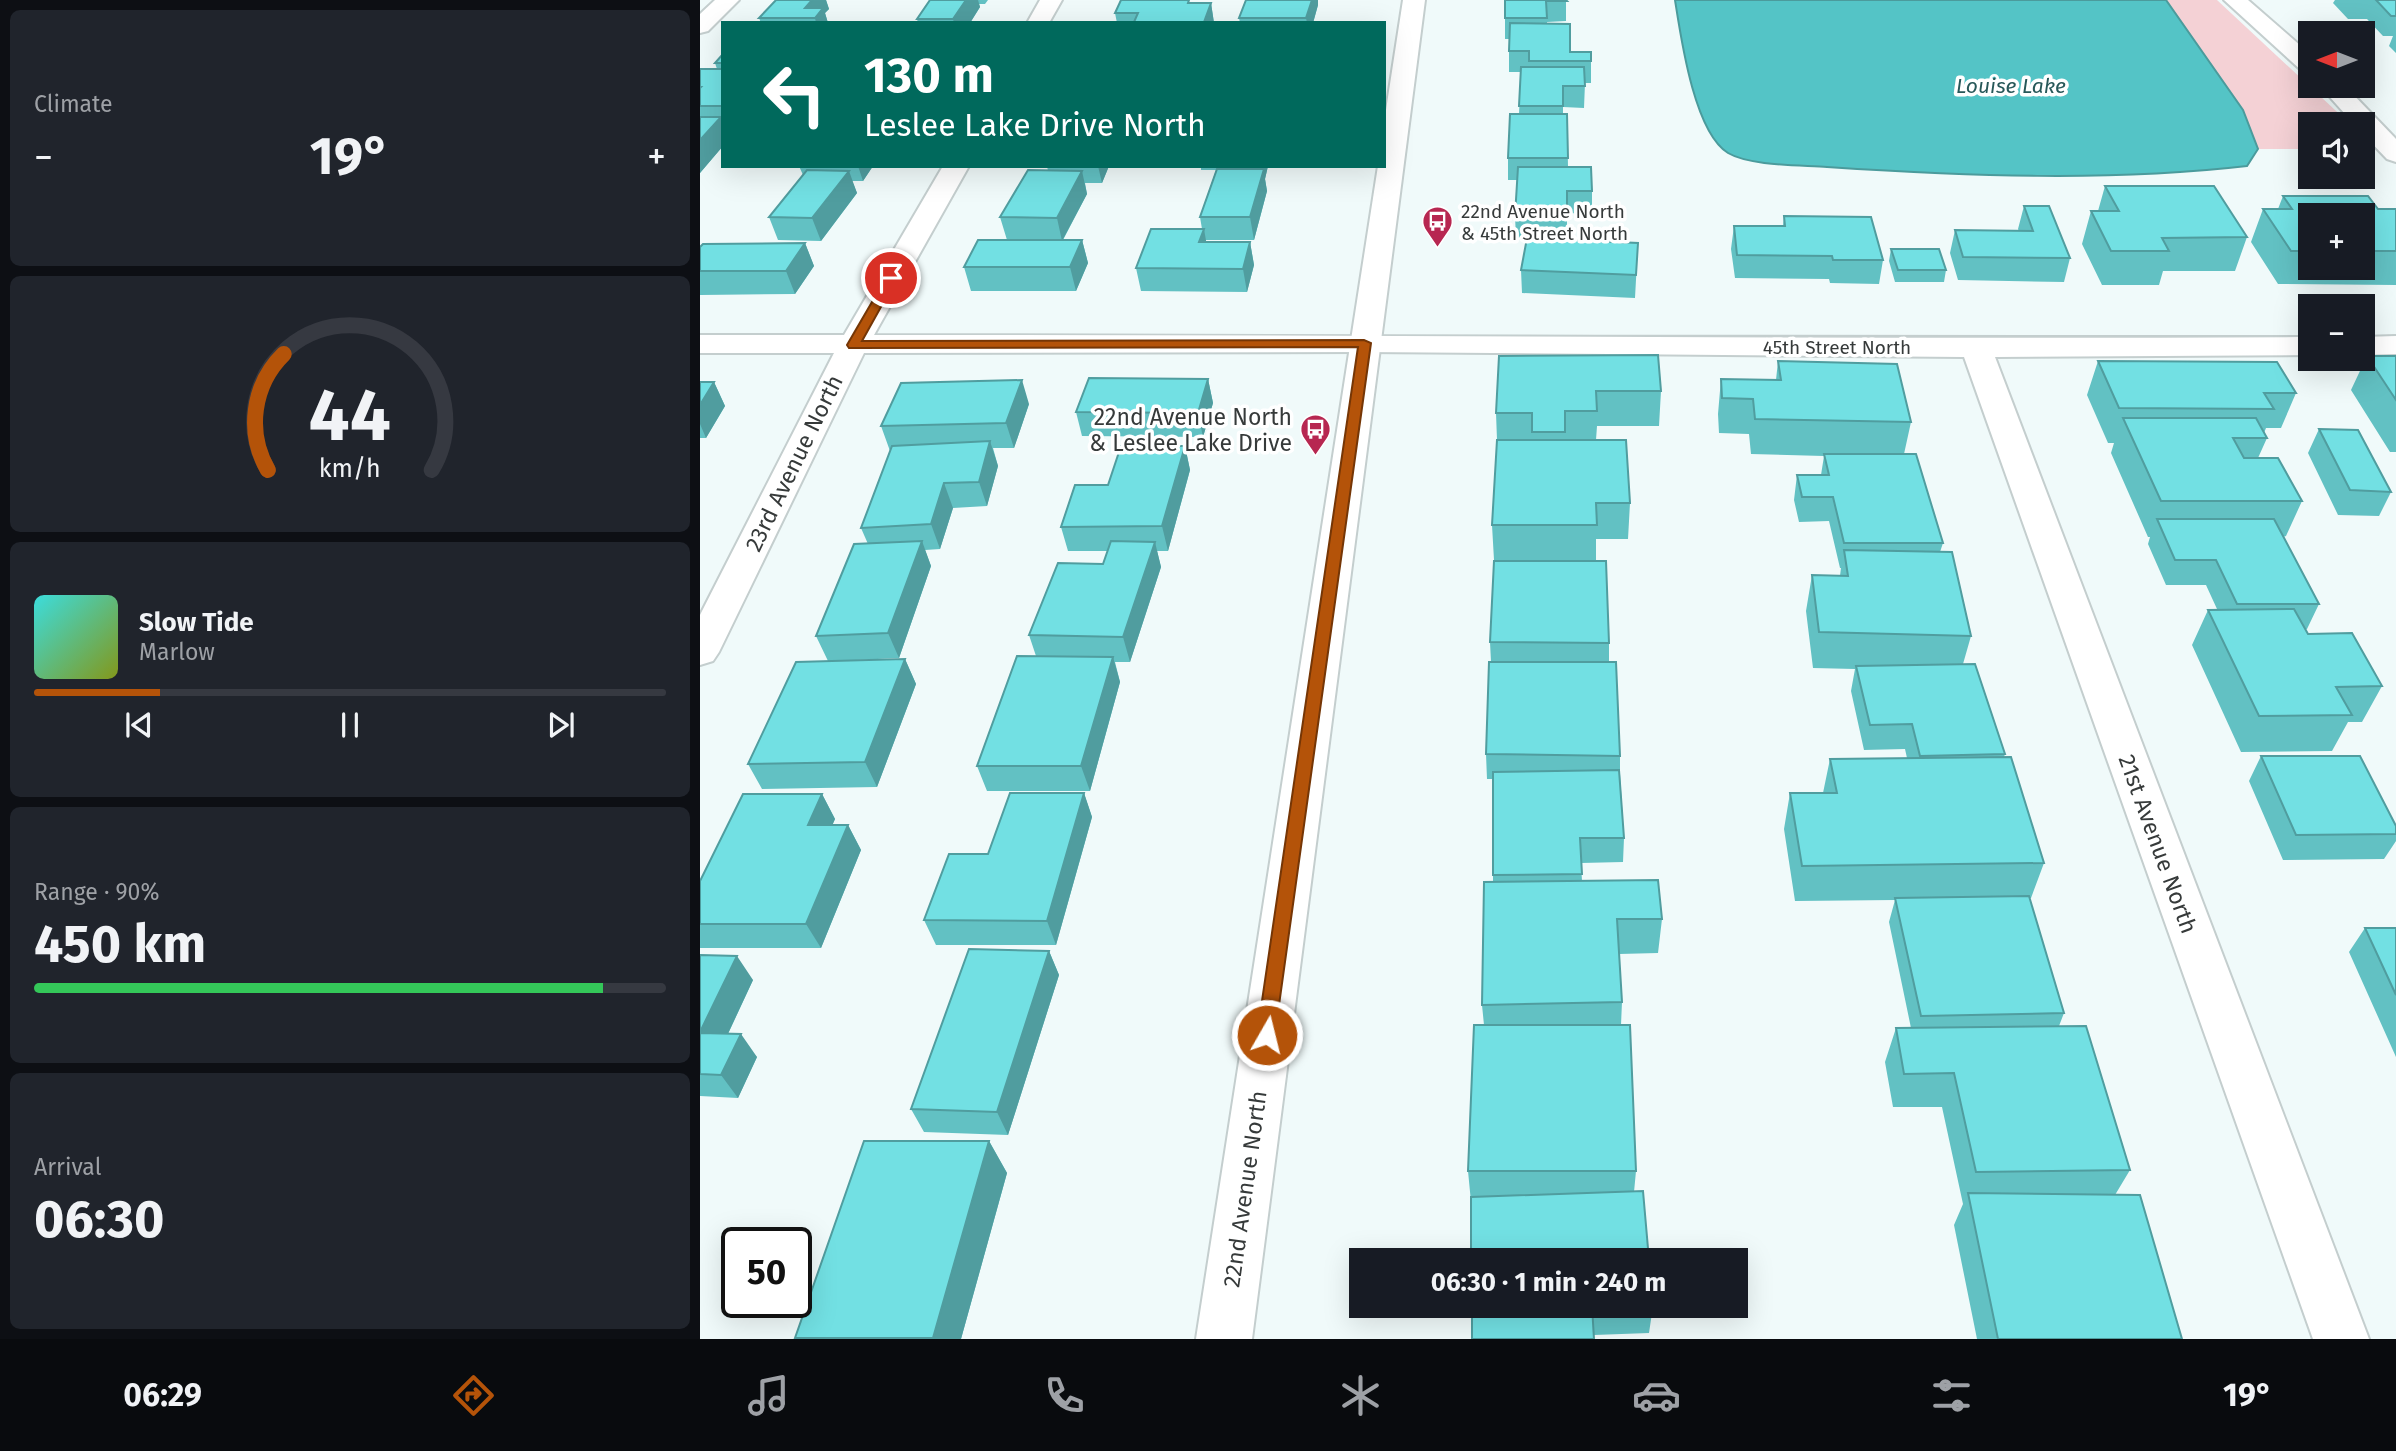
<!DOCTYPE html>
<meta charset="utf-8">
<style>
:root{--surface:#171b24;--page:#20242c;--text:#f1f3f6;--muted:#9ea1a6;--line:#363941;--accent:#b45309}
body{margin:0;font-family:"Fira Sans",sans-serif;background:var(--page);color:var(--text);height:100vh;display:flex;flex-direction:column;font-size:26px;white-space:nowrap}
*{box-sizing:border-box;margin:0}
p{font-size:23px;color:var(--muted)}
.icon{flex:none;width:38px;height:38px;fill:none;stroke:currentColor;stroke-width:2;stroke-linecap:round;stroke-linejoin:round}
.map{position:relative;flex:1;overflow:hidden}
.drawer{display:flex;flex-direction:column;gap:10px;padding:10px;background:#0d0f14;width:700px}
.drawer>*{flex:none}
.hud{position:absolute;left:21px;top:21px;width:665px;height:147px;border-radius:0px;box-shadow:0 7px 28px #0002;background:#00695c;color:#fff;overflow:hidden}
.needle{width:46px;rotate:270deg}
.controls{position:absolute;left:1598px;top:21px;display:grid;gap:14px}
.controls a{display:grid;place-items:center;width:77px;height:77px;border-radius:0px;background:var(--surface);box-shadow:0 7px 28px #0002;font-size:35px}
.speed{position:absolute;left:21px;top:1227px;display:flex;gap:14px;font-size:35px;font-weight:700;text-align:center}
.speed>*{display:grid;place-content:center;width:91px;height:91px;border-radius:50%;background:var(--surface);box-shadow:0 7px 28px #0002;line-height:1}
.speed .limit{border:4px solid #111;border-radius:10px;background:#fff;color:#111}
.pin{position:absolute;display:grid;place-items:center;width:60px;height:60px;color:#fff;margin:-30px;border:4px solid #fff;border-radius:50%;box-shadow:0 2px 7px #0007}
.me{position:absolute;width:77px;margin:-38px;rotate:8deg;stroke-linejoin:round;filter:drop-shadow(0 0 5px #0008)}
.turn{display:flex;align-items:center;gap:24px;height:147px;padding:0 28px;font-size:32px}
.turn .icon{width:91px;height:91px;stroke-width:2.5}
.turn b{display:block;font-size:49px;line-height:60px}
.big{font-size:52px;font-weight:700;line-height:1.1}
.drawer .widget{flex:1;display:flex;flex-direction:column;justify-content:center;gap:10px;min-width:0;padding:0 24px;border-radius:10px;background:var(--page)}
.drawer .dial{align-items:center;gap:0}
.dial svg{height:182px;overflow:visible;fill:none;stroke:var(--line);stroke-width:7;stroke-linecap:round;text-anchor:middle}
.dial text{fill:var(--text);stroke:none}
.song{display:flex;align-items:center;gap:21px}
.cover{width:84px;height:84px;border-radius:10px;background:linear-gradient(135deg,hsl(180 70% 55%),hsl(70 70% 35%))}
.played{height:7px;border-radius:4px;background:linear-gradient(90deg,var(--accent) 20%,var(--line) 20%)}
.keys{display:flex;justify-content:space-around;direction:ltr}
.heat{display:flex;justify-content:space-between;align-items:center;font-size:38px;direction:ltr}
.charge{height:10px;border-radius:5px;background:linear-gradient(90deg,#34c759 90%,var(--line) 0)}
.trip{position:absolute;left:649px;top:1248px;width:399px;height:70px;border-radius:0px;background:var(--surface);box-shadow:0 7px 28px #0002;font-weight:700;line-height:70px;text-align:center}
.tabs{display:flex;height:112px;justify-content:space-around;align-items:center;background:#090b0e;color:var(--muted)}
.tabs .icon{width:49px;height:49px}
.tabs .on{color:var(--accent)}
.tabs b{font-size:32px;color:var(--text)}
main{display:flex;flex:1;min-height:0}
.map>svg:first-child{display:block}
</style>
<main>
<section class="drawer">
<div class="widget"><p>Climate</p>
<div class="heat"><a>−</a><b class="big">19°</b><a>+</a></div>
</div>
<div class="widget dial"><svg viewBox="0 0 100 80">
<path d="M14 69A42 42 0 1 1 86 69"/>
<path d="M14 69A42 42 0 0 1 21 18" stroke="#b45309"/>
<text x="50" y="56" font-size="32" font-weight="700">44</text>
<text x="50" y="72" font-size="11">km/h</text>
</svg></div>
<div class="widget">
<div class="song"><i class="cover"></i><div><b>Slow Tide</b><p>Marlow</p></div></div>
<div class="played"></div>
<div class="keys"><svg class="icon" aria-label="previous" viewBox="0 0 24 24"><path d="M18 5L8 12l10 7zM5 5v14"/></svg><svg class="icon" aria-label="pause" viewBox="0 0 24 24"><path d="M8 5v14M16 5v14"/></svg><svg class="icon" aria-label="next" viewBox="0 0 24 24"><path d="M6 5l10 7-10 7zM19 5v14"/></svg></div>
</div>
<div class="widget"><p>Range · 90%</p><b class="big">450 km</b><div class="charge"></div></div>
<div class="widget"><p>Arrival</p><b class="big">06:30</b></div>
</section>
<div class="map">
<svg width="1696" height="1339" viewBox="0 0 1696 1339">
<rect width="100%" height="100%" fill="#f0fafa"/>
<path fill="#f4d1d5" d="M1466 0H1517L1650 124H1610V149H1558L1543 110Z"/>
<path fill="#54c4c6" stroke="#4b9b9c" stroke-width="2" d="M975 0H1466L1543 110 1558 149 1547 166C1409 182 1266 176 1127 167 1101 165 1050 166 1028 153 994 132 981 38 975 0Z"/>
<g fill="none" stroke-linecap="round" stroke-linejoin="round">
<defs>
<path id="street" d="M15 0H39L8 31 0 33V14Z
M340 0H362L349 23H327Z
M1524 0H1548L1610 54V73L1602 71Z
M1620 86H1645L1696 139V162L1687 159 1662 133V124H1654Z
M243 166H269L174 335C653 334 1131 340 1610 337V355L1295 357 1669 1339H1613L1264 357 664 352 164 353 19 652 13 661 0 665V615L134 353H0V335H144Z
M1696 336V354L1662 355V337Z"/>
<path id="secondary" d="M703 0H725L552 1339H496L678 166H684V123Z"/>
</defs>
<use href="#street" stroke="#c4cece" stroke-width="4"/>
<use href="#secondary" stroke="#c4cece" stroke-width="4"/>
<use href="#street" fill="#fff" fill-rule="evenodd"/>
<use href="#secondary" fill="#fff" fill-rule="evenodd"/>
</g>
<path fill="#62c1c3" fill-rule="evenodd" d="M76 0H126L129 9 125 13 128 23H61L59 18Z
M230 0H288L285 4H279L280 7 270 23H218L217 19Z
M546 0H618V5L613 23H540L539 18Z
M805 0H866V21L847 22V23L870 52H891V83H885L884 108 863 107V114H867L868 167 892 191V214L867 213V239H841L938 243 935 298 822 293 821 270 827 238H816L815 216 817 180H808V158L819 114 821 72H809V39H805Z
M1635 0H1696V53L1689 46 1693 36H1683L1667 19H1648L1633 3Z
M493 3H511L514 23H417L415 13Z
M23 54V146L0 173V69H17L15 63Z
M99 166H173L163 181H152L157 193 121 241 78 240 69 217 103 175Z
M347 166H409L402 183H385L387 194 363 240H382L388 263 376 291H271L264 267 307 240 300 217 348 171Z
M501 166H568L565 179 567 191 554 240H505L506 242H550L554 265 547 292 441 291 436 268 502 229 500 217 516 170H501Z
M1405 186 1547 237 1535 271H1463L1459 285H1402L1382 244 1391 211H1398Z
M1583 196 1678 209H1696V285L1578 284 1551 242 1563 209H1578ZM1610 215H1662V268H1610Z
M1324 206 1370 258 1364 282 1258 280 1250 253 1255 230 1319 231 1318 229Z
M1084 216 1183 260 1179 284 1130 283 1129 279 1035 278 1031 249 1034 226H1083Z
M105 243 114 266 95 294 0 295V247Z
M1191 249 1246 270 1244 282H1195L1189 261Z
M799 356 961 391 959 426H897L896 440 930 503 928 539H896V561L794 560 792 525 797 440 796 413Z
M1667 356H1696V452H1690L1651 390Z
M1078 361 1211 422 1204 454 1243 543 1240 552 1271 636 1263 664 1305 754 1304 757 1344 863 1331 898H1329L1364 1013 1359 1026 1430 1170 1415 1195 1482 1339H1277L1254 1225 1263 1204 1242 1107H1193L1185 1062 1196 1028H1211L1189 922 1195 900 1095 901 1084 829 1090 793H1123L1130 759 1207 758 1205 749 1164 750 1151 691 1155 669 1113 668 1106 611 1112 575 1140 576 1141 568H1140L1129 521 1099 522 1094 500 1097 475H1121L1124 456 1051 454 1049 434 1019 433 1018 414 1021 379 1076 380Z
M1398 361 1596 393 1581 428H1566L1564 433 1567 438 1558 458 1602 501 1586 536 1583 537 1619 604 1607 629H1606L1608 634 1682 686 1662 722H1648L1632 751 1541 752 1492 645 1508 610 1517 609 1506 585H1466L1448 544 1450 537H1448L1411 453 1414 443H1408L1387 395Z
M508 379 513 403 503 437 382 436 376 412Z
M0 382H14L25 406 6 438H0Z
M329 404 314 448H293L298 466 287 506 253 508 240 549 225 550 231 566 199 658 156 660 205 659 216 684 177 787 62 789 48 764 128 661 116 636 168 544 161 528 190 451 181 426Z
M1619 429 1691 492 1679 516 1638 515 1608 453Z
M485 446 490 470 468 551H457L461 567 430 662H415L420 682 390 791H287L277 766 336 656 329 635 403 564 408 551H368L361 527 408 485Z
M790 642 909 643V662L920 756V774L924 838 923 862 881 863 882 881 962 919 958 953 919 954 922 1002 921 1025 936 1171 934 1192 771 1202 768 1171 784 1025 782 1005 793 882V779H787L786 754 791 662Z
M1561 756 1696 826V841L1684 859 1583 860 1549 781Z
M384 793 392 817 356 945H236L224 920 288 854Z
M122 794 135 819 132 825H148L161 850 121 948H0V881Z
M1665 928H1696V1057L1649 952Z
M349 951 359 975 308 1135 224 1132 211 1109Z
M0 955 53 980 28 1034 57 1057 38 1098 0 1096Z
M289 1141 307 1173 261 1339H97L95 1338Z
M772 1306H953L949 1333 894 1335Z"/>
<path fill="#509d9f" d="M112 0H126L129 9 125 13 128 23H116L115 18 105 8Z
M266 0H278L280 7 270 23H254L253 19Z
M612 0H618V5L613 23H607L606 18Z
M511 3 514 23H504V22Z
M21 117 23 122V146L0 173V140Z
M158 166H173L163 181Z
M398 166H409L402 183Z
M563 166H568L565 179 567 191 554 240 550 217 563 171Z
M149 171 157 193 121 241 112 218Z
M382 171 387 194 362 241 357 218Z
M504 229 508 252 499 242Z
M382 240 388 263 376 291 370 267Z
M550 242 554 265 547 292 543 269Z
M105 243 114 266 95 294 86 271Z
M508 379 513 403 503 437 498 413Z
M322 380 329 404 314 448 306 423Z
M14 382 25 406 6 438 0 424V405Z
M290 441 298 466 287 506 279 482Z
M485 446 490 470 468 551 462 526Z
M244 483 253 508 240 549 231 524Z
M222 541 231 566 199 658 188 633Z
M455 542 461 567 430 662 423 637Z
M413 657 420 682 390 791 381 766Z
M205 659 216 684 177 787 165 762Z
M384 793 392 817 356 945 347 921Z
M122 794 135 819 122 850 108 825Z
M148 825 161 850 121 948 106 924Z
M349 951 359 975 308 1135 297 1112Z
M37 956 53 980 17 1057 0 1032Z
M41 1034 57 1057 38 1098 21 1075Z
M289 1141 307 1173 261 1339H234L233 1338Z"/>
<path fill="#72e0e3" stroke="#509d9f" stroke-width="2" d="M76 0H112L105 8H123L115 18H59Z
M230 0H266L253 19H217Z
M421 0H489L488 3H511L504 22H434L438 13H415Z
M546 0H612L606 18H539Z
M805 0H866L867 1H846L847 18H805Z
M1676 0H1696V16H1691Z
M810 23 870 24V52H891V61H829V51H809Z
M23 54V63H15Z
M821 67H884L885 86H863V106H819Z
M0 69H23V106H0V88L1 87H0Z
M810 114H867L868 158H808Z
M0 117H21L0 140Z
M818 167H891L892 191H867V216H815Z
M517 169H564L550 217H500Z
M107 170 149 171 112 218 69 217Z
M328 170 382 171 357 218 300 217Z
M1405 186H1514L1547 237 1462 238 1469 251H1411L1391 211H1419Z
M1583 196H1668L1678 209H1696V251H1662V215H1610V251H1591L1563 209H1592Z
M1324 206H1349L1370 258 1263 257 1255 230 1333 231Z
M1084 216 1171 217 1183 260H1133L1132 256 1037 255 1034 226H1085Z
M451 229H504L499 242H550L543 269 436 268Z
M827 238 938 243 936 275 821 270Z
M278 240H382L370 267H264Z
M105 243 86 271H0V247L3 244Z
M1191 249H1239L1246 270H1198Z
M958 355 961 391H896L897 411H865V432H832V413H796L799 356Z
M1667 356H1696V400Z
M1078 361 1197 364 1211 422 1055 419 1053 399 1022 398 1021 379 1081 380Z
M1398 361 1577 362 1596 393H1564L1574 409 1419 408Z
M389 378 508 379 498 413 376 412Z
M322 380 306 423 181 426 201 383Z
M0 382H14L0 405Z
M1423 418H1556L1567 438H1533L1544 458H1578L1602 501H1461Z
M1619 429 1658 430 1691 492 1650 490Z
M797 440H926L930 503H896L897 525H792Z
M290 441 279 482 244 483 231 524 161 528 192 446Z
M421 446H485L462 526 361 527 375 485H408Z
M1124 454H1216L1243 543H1144L1133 497H1102L1097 475H1129Z
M1457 519H1574L1619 604H1537L1516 560H1475Z
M222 541 188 633 116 636 154 544Z
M411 541 455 542 423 637 329 635 358 563 403 564Z
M1144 550 1252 552 1271 636 1119 632 1112 575 1148 576Z
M794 561H906L909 643 790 642Z
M1594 609 1608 634 1652 633 1682 686 1636 687 1652 715 1559 716 1508 610Z
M317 656 413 657 381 766H277Z
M205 659 165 762 48 764 96 662Z
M789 662H916L920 756 786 754Z
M1275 664 1305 754 1220 756 1212 724 1170 725 1156 666Z
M1561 756H1660L1696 826V834L1596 835Z
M1311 757 1344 863 1102 866 1090 793H1137L1130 759Z
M919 770 924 838H880L882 874 793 875V772Z
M310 793H384L347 921 224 920 249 854H288Z
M43 794H122L108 825H148L106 924H0V881Z
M958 880 962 919H917L922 1002 782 1005 784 882Z
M1329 896 1364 1013 1221 1016 1195 898Z
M1665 928H1696V995Z
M269 949 349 951 297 1112 211 1109Z
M0 955 37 956 0 1032Z
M774 1025H930L936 1171H768Z
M1386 1026 1430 1170 1276 1172 1254 1073 1204 1074 1196 1028Z
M0 1033 41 1034 21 1075 0 1074Z
M164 1141H289L233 1338H95Z
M943 1191 949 1260H771V1197Z
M1268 1193 1440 1195 1482 1339H1298Z
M772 1306H906H892L894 1339H772Z"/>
<path fill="#b45309" stroke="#753606" stroke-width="2" d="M191 274 197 278 162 341 664 340 671 343 574 1041 567 1043 560 1041 557 1035 658 347 149 348 147 345 186 278Z"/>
<defs>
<symbol id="bus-pin" viewBox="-11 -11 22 30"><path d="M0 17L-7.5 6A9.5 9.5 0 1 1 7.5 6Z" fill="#b72751" stroke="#fff"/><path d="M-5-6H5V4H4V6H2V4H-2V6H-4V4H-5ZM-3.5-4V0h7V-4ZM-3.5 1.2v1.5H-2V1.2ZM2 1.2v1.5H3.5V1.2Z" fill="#fff"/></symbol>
</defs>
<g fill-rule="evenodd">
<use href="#bus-pin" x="720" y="204" width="35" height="47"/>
<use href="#bus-pin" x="598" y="412" width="35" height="47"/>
</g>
<g text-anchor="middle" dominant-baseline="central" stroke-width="7" stroke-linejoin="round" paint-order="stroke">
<g font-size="19" fill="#363a3a" stroke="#fff" text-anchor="start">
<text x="761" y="211">22nd Avenue North<tspan x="761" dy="22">&amp; 45th Street North</tspan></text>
</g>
<g font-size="19" fill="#363a3a" stroke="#fff">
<text x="1137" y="347">45th Street North</text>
</g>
<g font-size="21" font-style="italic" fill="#275859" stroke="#fff">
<text x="1311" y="86">Louise Lake</text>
</g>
<g font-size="23" fill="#363a3a" stroke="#fff" text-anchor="end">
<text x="592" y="417">22nd Avenue North<tspan x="592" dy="26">&amp; Leslee Lake Drive</tspan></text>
</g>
<g font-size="23" fill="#363a3a" stroke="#fff">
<text transform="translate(94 463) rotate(-64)">23rd Avenue North</text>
<text transform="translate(1458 844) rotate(70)">21st Avenue North</text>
<text transform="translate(545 1189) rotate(-82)">22nd Avenue North</text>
</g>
</g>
</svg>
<div class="controls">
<a><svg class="needle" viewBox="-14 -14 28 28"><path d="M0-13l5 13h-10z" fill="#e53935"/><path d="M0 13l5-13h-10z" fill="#9ea1a6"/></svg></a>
<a><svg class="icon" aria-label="sound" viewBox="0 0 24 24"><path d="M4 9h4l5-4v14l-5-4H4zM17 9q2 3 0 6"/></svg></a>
<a>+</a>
<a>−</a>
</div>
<div class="speed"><div class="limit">50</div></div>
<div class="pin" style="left:191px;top:278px;background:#d93025"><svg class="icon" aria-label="arrive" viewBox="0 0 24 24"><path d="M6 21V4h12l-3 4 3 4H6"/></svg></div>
<svg class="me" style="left:567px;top:1035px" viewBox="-20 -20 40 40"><circle r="17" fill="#b45309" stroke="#fff" stroke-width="3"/><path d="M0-11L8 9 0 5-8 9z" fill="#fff"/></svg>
<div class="trip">06:30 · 1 min · 240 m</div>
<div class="hud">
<div class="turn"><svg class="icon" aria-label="left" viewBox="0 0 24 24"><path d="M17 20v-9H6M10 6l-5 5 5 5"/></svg><div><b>130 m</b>Leslee Lake Drive North</div></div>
</div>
</div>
</main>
<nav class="tabs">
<b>06:29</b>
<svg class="icon on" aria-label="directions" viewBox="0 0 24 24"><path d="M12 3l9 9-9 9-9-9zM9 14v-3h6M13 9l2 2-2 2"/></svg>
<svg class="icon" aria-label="music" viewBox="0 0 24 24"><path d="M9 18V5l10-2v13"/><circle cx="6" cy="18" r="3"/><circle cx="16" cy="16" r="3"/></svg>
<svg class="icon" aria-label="phone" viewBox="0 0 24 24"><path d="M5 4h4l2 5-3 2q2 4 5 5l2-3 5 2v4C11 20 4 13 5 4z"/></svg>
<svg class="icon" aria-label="climate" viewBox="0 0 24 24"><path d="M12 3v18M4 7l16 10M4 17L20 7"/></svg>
<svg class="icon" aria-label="car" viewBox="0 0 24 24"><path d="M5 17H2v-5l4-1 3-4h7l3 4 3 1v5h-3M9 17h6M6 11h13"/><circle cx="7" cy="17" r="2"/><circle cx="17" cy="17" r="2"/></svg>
<svg class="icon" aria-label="filters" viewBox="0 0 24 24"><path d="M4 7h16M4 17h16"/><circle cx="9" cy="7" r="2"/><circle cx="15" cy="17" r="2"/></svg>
<b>19°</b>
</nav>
